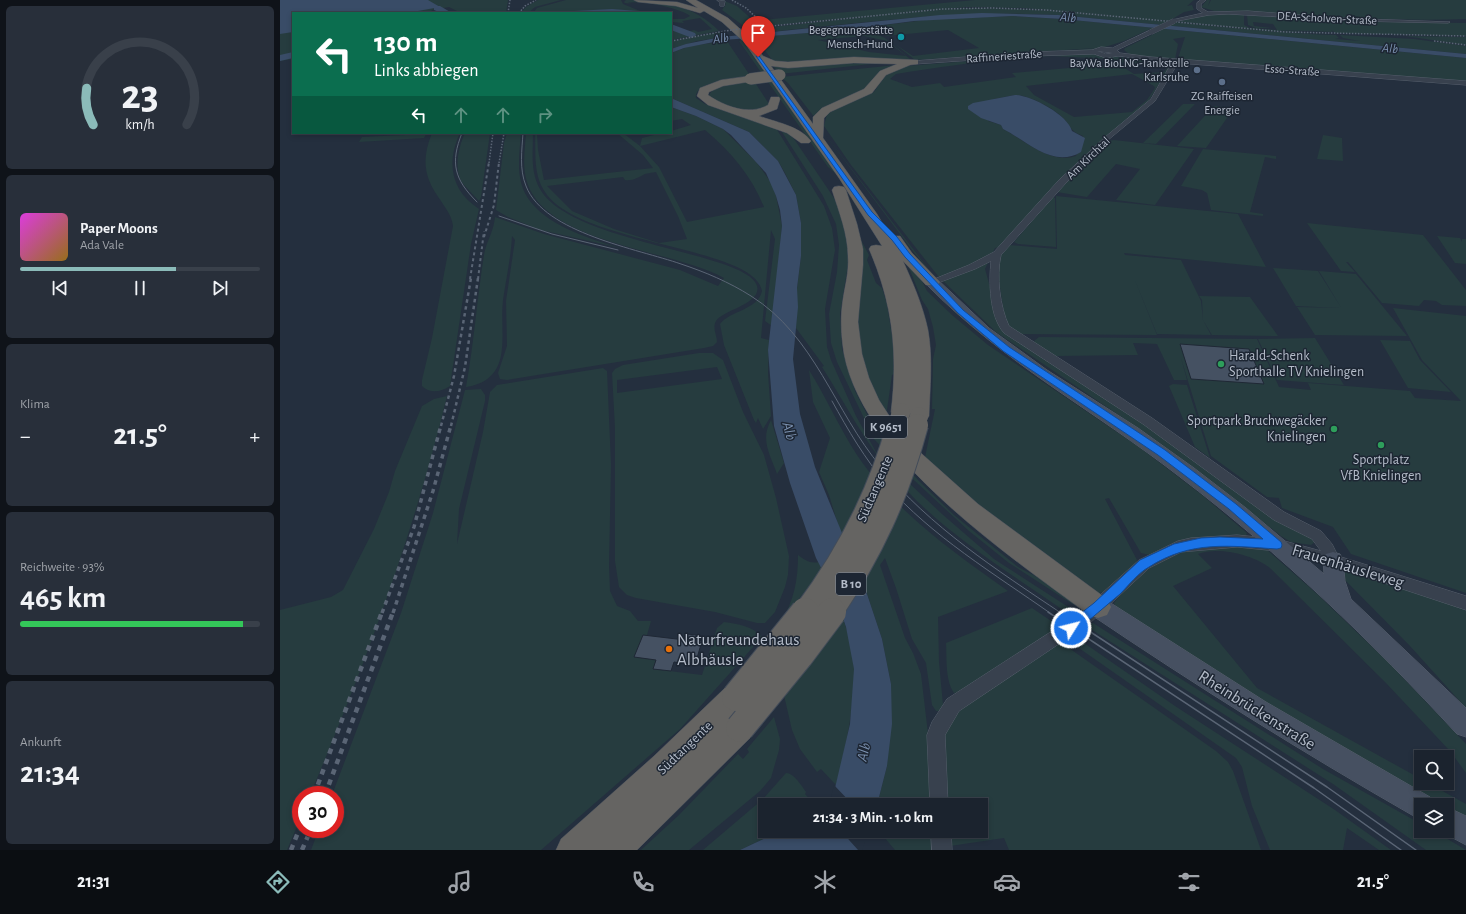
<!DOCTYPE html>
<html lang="de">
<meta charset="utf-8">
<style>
:root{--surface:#1b232e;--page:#282f3a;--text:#f1f3f6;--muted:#a0a4aa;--line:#39404a;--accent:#8bbbb9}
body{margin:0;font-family:"Alegreya Sans",sans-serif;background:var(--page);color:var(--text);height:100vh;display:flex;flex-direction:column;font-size:15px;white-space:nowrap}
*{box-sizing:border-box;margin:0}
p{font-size:13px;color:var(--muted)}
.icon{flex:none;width:22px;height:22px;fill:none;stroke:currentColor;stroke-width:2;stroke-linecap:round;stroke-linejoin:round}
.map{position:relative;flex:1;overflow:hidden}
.side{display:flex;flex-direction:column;gap:6px;padding:6px;background:#0f1319;width:280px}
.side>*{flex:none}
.guide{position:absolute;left:12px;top:12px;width:380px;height:122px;border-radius:0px;box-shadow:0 2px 6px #0003,0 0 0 1px var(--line);background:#0b6e4f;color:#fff;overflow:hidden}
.tools{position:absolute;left:1134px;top:750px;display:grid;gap:8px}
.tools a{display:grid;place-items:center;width:40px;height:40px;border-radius:0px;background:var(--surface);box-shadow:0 2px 6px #0003,0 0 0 1px var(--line);font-size:20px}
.speed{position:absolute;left:12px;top:786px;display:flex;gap:8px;font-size:20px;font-weight:700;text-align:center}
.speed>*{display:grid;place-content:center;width:52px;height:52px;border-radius:50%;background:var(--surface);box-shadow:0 2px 6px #0003,0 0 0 1px var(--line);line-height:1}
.speed .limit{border:6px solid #d22;background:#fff;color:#111}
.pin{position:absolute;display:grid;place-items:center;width:34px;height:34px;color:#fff;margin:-41px -17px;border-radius:50% 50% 50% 0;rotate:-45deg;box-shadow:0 0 4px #0007}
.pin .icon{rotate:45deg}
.me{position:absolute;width:44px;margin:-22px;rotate:54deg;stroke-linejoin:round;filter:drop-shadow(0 0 3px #0008)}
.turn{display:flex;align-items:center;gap:14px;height:84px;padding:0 16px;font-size:18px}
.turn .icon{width:52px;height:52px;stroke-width:2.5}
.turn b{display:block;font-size:28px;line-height:34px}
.lanes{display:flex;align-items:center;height:38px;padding:0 16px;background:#0003;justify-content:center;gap:20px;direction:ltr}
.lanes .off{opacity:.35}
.big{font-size:30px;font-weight:700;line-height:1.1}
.side .card{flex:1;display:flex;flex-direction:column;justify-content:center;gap:6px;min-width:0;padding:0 14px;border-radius:6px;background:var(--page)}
.side .dial{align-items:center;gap:0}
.dial svg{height:104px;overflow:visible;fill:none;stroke:var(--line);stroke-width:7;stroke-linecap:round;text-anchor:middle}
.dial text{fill:var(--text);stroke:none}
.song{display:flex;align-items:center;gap:12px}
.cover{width:48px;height:48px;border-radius:6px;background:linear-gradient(135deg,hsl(300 70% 55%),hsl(40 70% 35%))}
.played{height:4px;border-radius:2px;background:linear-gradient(90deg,var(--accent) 65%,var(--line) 65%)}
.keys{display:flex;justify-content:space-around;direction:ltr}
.heat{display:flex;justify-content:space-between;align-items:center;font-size:22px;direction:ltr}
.charge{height:6px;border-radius:3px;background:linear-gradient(90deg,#34c759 93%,var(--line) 0)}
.trip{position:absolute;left:478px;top:798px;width:230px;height:40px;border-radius:0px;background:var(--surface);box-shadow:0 2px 6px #0003,0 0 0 1px var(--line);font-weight:700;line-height:40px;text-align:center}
.dock{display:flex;height:64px;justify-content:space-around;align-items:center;background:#0b0e12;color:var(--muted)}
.dock .icon{width:28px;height:28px}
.dock .selected{color:var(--accent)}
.dock b{font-size:18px;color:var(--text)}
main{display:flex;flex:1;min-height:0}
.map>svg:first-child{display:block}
</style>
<main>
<section class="side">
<div class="card dial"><svg viewBox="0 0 100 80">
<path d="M14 69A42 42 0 1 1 86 69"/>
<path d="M14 69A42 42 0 0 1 9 41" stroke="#8bbbb9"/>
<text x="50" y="56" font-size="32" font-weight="700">23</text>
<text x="50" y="72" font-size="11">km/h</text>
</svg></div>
<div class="card">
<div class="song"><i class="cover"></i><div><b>Paper Moons</b><p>Ada Vale</p></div></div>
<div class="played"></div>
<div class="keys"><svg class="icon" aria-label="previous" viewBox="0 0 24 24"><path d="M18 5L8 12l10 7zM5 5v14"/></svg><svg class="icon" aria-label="pause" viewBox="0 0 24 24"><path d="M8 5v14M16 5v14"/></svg><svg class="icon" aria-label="next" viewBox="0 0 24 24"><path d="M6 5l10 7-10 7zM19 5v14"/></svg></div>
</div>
<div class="card"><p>Klima</p>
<div class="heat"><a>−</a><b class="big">21.5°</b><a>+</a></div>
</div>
<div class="card"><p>Reichweite · 93%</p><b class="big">465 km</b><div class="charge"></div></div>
<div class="card"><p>Ankunft</p><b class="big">21:34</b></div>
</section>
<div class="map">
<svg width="1186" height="850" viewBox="0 0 1186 850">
<rect width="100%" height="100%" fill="#242f3e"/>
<path fill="#263c3f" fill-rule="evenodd" d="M0 0H228L226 13H181L169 7 151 10 156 13H13V59L0 61Z
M258 0H281L255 7 248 13H241L246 7Z
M286 0H341L343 4 365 13H253L257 8Z
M346 0C381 0 414 5 439 31L391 40V34L393 33 391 32V24L408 32 414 30 418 32 432 29 420 18 402 21 404 23 391 22V19H404L410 16C400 8 360 0 348 3L352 4 345 3 344 2Z
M442 0 457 6 476 23 482 22 481 20 695 0H914L907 6 912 5 914 10 904 12 889 21 744 8 687 7 464 28 461 24 442 10 446 4Z
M927 0H930L928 6 931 0H1186V19C1102 22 1018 14 934 11L921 7Z
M686 8C810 7 932 31 1056 35L1059 38 1055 39 1080 41 1063 38 1060 35 1134 39 1186 46V54L778 15C675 9 571 24 469 34L466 31H469L463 30 650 10Z
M937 14H961L964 15V25L970 28 1052 34 993 31 899 22 908 18Z
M967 15 1093 22 1186 23V36L1056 33 1051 30 1053 32 997 30 993 24 973 22 974 26 992 28H976L968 25Z
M732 16 782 19 1186 58V81L903 60 898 58 905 37 893 39 898 44 895 59 850 55 844 50 845 48 880 31 870 29 844 41 825 47H831L809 51 768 52 816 48 635 60 615 44 633 56 699 48 668 30 606 36 602 32 594 33 605 38 630 59 510 65 494 62 474 37 564 30 654 19ZM584 36 607 41 626 56 589 52 538 40Z
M440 32 443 37 417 41 391 49V41Z
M1125 36 1186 37V45Z
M462 40 552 166 555 173 548 167 459 41Z
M447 41 471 77C460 78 413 81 416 98L425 104 496 128 544 206 552 228 555 250 545 309 547 347 551 360 576 416 596 452 662 514 714 559 796 612 793 617C731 573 661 533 612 474 584 441 565 403 542 367L544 366 516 328 517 288 521 256V223L516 195 505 173 498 161 469 132 391 98V53L410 46Z
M810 54 892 63 869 100 806 155 720 247 715 248 705 269 720 323 799 379 1024 532 1035 542 1031 545 1011 542 1001 536 929 479 877 441 716 332 658 276 571 165 544 126 547 114 561 105 594 92 607 73 626 66 753 56ZM772 56 829 59 834 64 732 73 736 77 664 87 660 83 632 87 610 79 616 74C668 66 719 58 772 56ZM835 62 889 65 884 72 854 74ZM852 74 874 86 875 88 867 100 852 112 794 117 754 95 746 86ZM735 95C749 95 776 109 785 120 792 129 791 131 803 136V142L796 156C769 165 745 140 723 129L721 125 708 121 714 99Z
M578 61 609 62 500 74 493 66Z
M616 65 592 86 535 118 508 83 501 77Z
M474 81 489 104C481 116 436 107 429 96 432 83 462 83 474 81Z
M903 104H915L876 144 863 143Z
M934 106 954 108 926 148 897 146Z
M391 107 416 116 443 129 477 163 492 184 496 196 502 226 492 326 485 321 495 239 491 230 481 338 489 340 488 373 491 416 483 429 478 418 476 423 474 420 444 345 440 324C451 310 478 310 482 291 475 246 299 245 265 192 253 174 256 154 255 133H257L258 150 264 180 373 168 363 155 337 133H343L360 146 362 138 382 133H391V131L411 125 402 119 391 121ZM425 130C451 152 471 175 484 207L407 222 379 167 360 146ZM376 172 398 216 407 239 379 243 334 229 292 211 267 186 343 177 345 180C353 181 357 178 363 175 366 173 372 173 376 172Z
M502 129 512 136 548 189 557 203 567 233 569 259 560 314 562 349 575 391 596 432 638 480 674 515 738 567 761 579 793 602 794 605 729 563 689 531 622 469 594 439 557 362 551 343 549 314 557 272 559 245 556 224 543 196 502 132Z
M541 129 653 275 632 250Z
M152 133H180C166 163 171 191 199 209L191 244 170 386C161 392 150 394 142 386V380L152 338 173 226C172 216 166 209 161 201 144 178 141 160 152 133Z
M185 133H210L201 197 199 201C194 196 190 191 186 187 172 174 178 148 185 133Z
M227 133H241C240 149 237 166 241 182 250 222 310 239 344 249L261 230 228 217 216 210 224 143Z
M246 133H253C253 152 250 172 260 189 291 244 468 252 477 286 482 304 443 310 436 321 432 328 437 335 437 342L433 346 424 348 227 380 220 379 218 373 227 346 226 301 235 240 232 236C231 257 226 279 223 300 219 334 235 379 186 387 194 343 197 299 204 255 206 242 214 231 215 217L264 234 400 270 438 286 444 278C395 250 266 244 247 182 242 167 245 149 246 133Z
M146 134 144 138 79 142 82 137Z
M1043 135 1062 138 1063 161 1037 159Z
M834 140 914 149 875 205 836 200 860 169 836 164 807 197 777 192 828 141Z
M923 149 996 156V159L985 157 970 212 983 214V216L931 210 927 193 922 190 901 186Z
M776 196 958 214 986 267 844 253 845 255 901 260 921 301 923 320 931 335 877 334 854 278 877 335 736 334 726 326 718 275 720 255 729 245 777 249Z
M773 197 775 198 776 247 738 244 734 242Z
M1027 223 1143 235 1186 290V306L1162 305 1156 301 1144 300 1139 306 1102 303 1068 262H1066L1075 272 1061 271Z
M1157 236 1180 238 1182 242V239H1186V264L1175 263Z
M581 240 589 255 587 260 596 283 602 288 607 304 613 342 614 374 612 375 606 417 590 384 576 337 582 249Z
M625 258 642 281 647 291 672 315 708 345 859 447 922 495 967 533 965 537 909 539 891 544 870 555 861 553 829 498 825 499 857 560 856 564 826 591 810 596 644 462 655 409H652L653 359 656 345 653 327 648 309 642 300Z
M993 268 1038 271 1062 309 1039 271 1076 274 1127 336 1035 335 1017 307 1060 308 1016 306Z
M919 296 970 297 998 336 932 335 923 320 922 300Z
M1113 308 1186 316V593L1071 554 1053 527 1002 508 999 498 987 497 931 456 901 358 907 380H894L877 344 853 343 858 355 777 356 776 358 756 345 754 341 759 337 977 339 999 387 1031 390 1028 383 1130 391 1135 398 1181 401 1142 360Z
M1035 338 1064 385 997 380 978 339Z
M1100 340 1130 341 1140 360 1171 392 1128 388Z
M419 353H433L443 360 463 412 484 455 496 498 509 556 508 575 505 587 495 612 485 623H477L435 612 356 598 347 595 339 587 335 561V428L332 373 335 369 343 365ZM437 367 442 379 337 393V380Z
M323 368 327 371 331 465 329 566 330 591 337 606 350 611 358 621H371L367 635H363L354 657 376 660 373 669 422 675 437 628 444 622C459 624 472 626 482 637L400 729 261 850H31L39 829H55V795H52L121 613 153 513 185 390 201 389 205 395V401L179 509 177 544 203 432 210 392 217 385Z
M529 370C546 397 559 427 577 455 615 511 673 552 728 591L658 617 659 662 663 705 660 711H656L652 705 646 663 632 639 616 588 605 558 600 565 625 638 633 653 641 674 649 742 654 805H597L607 766 611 684 602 639 587 594 559 528 549 495 539 472 550 438 533 402Z
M893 384 907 385 930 458 915 447 889 386Z
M167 396C134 533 85 665 30 795H21V817L7 850H0V610L51 597 63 590 94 529 109 492 115 471 142 406 154 399Z
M491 420 504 463 497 474C490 454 480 440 491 420Z
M938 546 985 548 1036 593 1108 662 1186 744V773L1170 751 1106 683 990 568C974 555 938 546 918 554L932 568 893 586 977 688 1141 779V783H1148L1186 804V822L1167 811V805H1157L1072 758 836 608 834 603 847 586 875 563 899 552Z
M518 555C525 560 530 564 539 562 555 595 571 630 574 668 575 676 573 684 573 692 571 724 564 754 556 785L541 769 537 772 520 749 512 730 503 691 537 576 501 622C514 600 518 581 518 555Z
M1069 568 1186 607V708L1130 646 1062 577 1059 571Z
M752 608 780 627 680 692 674 693C665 680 667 659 666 643Z
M813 623 1043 769 1141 824V831H1154L1186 850H1146L1053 784 806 626Z
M794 636 895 706 1055 810 1111 850H1099L1067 828 1063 850H990L972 806 962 767 956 758 796 646 791 640Z
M779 644 786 646 936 751 948 762 953 771 981 850H729L724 838 670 846 667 831H701V805H666C665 785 659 746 666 729 675 704 749 661 773 645Z
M494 717 500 739 499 750 491 778 480 791 409 850H361L399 815 458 754 463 759 469 752 467 749Z
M506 773C514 773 521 785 526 792L525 794 535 805H485V831H537L522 835 490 836 460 850H423L483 799Z
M599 831H656L658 850H615Z"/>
<path fill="#394c67" d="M0 0H148L160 7 127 13H13V32L0 34Z
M702 13 778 15 1186 54V58L782 19 732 16 634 21 564 30 444 40 404 48 391 53V49L406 44 441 37 660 15Z
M735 95C751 95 788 115 792 131L805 138 801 152C773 169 747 141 723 129L721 125 701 118 688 109V106L693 103Z
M391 98 469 132 498 161 516 195 521 223V256L517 288 518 307 513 359 520 414 535 467 587 594 602 639 611 684 612 724 607 766 597 805H551L570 724 574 669 566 627 556 597 536 558 510 483 494 426 488 350 502 226 500 210 496 196 486 173 451 135 443 129 416 116 391 107Z
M537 831H587L580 850H460L490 836 523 835Z"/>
<path fill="#242f3e" d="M554 785 573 805H549Z
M561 831H589L582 850H578Z"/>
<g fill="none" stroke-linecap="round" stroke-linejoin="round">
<path fill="#394c67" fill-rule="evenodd" d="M154 6H160L172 13H161L154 10Z
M332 9 358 11 362 13H290L294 11Z
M391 24 415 33 416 35 412 38 391 30Z
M13 52V58L0 61V55Z"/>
</g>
<path fill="#455162" stroke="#1f2835" d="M900 344 969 349 984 384 911 379Z
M407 634 416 635 418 641H422L415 665 394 662 391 671 373 669 376 660 354 657 363 635 405 640Z"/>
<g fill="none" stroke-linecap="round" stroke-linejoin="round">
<defs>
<path id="minor" d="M437 0 445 1 444 6H440V3Z
M921 0H926L921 4V8L928 12 968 11 1058 18 1170 22 1168 23 1074 21 948 14 929 15 892 22V20L923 13 917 9V3Z
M871 30 873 33 837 50 840 53 871 57 1186 81V85L898 63 875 101 828 140 785 184 721 255C716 276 720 307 729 326L872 418 1004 512 1041 531 1052 544 1058 556 1186 596V610L1053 566 997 551 957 547 901 552 869 568 810 623 679 711 665 735 668 805H650L647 735 652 722 667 699 800 613 859 560 898 541 911 538 957 535 997 539 1041 551 1032 539 994 520 863 424 724 333C709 316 709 282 711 261L695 269 655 284 652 285 647 282 689 265 714 252 779 180 824 138 871 99 892 62 838 56 826 58 814 54 752 56 635 64 633 61 752 52 812 50 821 47 832 48ZM817 51 833 53 826 54Z
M651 831H671L672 850H652Z"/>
<path id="secondary" d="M652 278 657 279 709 328 767 370 858 428 914 468 966 508 1044 574 1043 560 1046 554 1053 552 1060 554 1063 560 1065 581 1071 599 1186 708V737L1177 734C1092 642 1000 553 900 477 815 411 724 363 647 285L645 282 647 279Z
M818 598 826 600 986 702 1150 797 1154 805H1141V819L1132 815C1022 752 915 685 810 614L807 607 810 600Z
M1167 807 1186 816V845L1160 831H1167Z"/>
<path id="trunk" d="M354 0 397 2 418 8 406 0H416L448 18 470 38 483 56 495 61 508 62 574 57 638 60V64L630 65 606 75 592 93 550 112 544 118 543 138 597 214 610 236H620L632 253 660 282 658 285H646L623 261C633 283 643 306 648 330 653 358 650 387 649 416L646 421 639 423 632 421 629 415 621 419 614 417 611 412C618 353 613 304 589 249L591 246 596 245 602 246 559 178 464 42 442 22 424 11 420 13 396 6 358 2ZM574 63 617 64 600 71 584 89 542 108 533 117V124L491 66 508 68Z
M470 76 474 77 475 79 474 81 443 86 429 92 428 95C444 106 469 116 488 105L491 97H499L500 99 497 109 479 116C495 122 520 126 531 141L529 143H521L507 133 428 105 417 96 420 88 441 80Z
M559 186 564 187 566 190 577 224 583 249V265L578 322 582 354 589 378 599 400 610 417 642 454 698 504 827 599 831 607 827 615 818 618 809 615C727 554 584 458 564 354 561 335 560 318 563 299 565 286 569 272 568 257 568 234 559 212 552 190L554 187Z
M456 683 466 687 470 697 466 707 458 714 470 718 474 728 470 738 357 850H276L281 839 374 756 446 687Z"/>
</defs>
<use href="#minor" stroke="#565f6c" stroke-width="1"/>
<use href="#secondary" stroke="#565f6c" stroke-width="1"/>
<use href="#trunk" stroke="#434c59" stroke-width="1"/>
<use href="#minor" fill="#38414e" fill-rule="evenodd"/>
<use href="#secondary" fill="#465061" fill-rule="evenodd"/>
<use href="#trunk" fill="#656462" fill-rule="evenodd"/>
<path stroke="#5a6575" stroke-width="1" d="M182 133C170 163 174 179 197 202
M243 133C242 150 239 169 246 186 264 233 358 249 401 264 425 272 449 282 471 296 535 336 554 411 601 467 650 527 717 570 781 613
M219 216 272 234 338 250
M552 401C568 430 585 459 607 485 650 535 716 575 770 613"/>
<path stroke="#5a6575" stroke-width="1.5" d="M768 612 1034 788 1121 850
M780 612 1047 787 1136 850"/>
<path stroke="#5a6575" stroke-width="1.5" stroke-dasharray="1.5 1.5" stroke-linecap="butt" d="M452 0 466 8 480 21
M228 13 230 0
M239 13 245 6 256 0
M391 41 451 30 662 9 712 8 766 10 1005 32 1186 36
M1154 41 1186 45
M209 163 213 133
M219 163 224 133"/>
<path stroke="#5a6575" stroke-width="2" stroke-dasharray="3 3" stroke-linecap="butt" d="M204 237 214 205 219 162
M190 279 209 162
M198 279 204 231"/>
<path stroke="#5a6575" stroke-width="2.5" stroke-dasharray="3.5 3.5" stroke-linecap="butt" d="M161 426 174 376 191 278
M171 426 185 367 198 278"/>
<path stroke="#5a6575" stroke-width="3.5" stroke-dasharray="4.5 4.5" stroke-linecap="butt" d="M102 613 134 527 161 425
M113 613 153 491 171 425"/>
<path stroke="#5a6575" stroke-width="4.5" stroke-dasharray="5.5 5.5" stroke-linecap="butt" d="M34 795 102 612
M45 795 113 612
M11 850 21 825
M22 850 31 829"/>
<defs>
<path id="minor-bridge" d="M871 32 894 21"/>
<path id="trunk-bridge-far3" d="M470 79 500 75"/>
<path id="trunk-bridge-far2" d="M617 426 621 412
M636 426 639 416"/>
<path id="trunk-bridge-far1" d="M524 613C567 556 599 494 618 425
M551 613C592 552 618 496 637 425"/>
<path id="trunk-bridge" d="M456 697 525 612
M460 728 519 656 552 612"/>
</defs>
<use href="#minor-bridge" stroke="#565f6c" stroke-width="5.5" stroke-linecap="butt"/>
<use href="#trunk-bridge-far3" stroke="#434c59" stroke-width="12" stroke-linecap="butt"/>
<use href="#trunk-bridge-far2" stroke="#434c59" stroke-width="18" stroke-linecap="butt"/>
<use href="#trunk-bridge-far1" stroke="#434c59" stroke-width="24" stroke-linecap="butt"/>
<use href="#trunk-bridge" stroke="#434c59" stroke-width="30" stroke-linecap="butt"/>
<use href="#minor-bridge" stroke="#38414e" stroke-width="5"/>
<use href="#trunk-bridge-far3" stroke="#656462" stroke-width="11"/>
<use href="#trunk-bridge-far2" stroke="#656462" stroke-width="18"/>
<use href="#trunk-bridge-far1" stroke="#656462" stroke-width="22"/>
<use href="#trunk-bridge" stroke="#656462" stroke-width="28"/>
</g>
<path fill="#1a73e8" stroke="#114b97" d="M476 56H479L592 212 617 237 630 254 683 310 729 347 885 450 956 504 1001 542 1002 545 1001 548 997 549C950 546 911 540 869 567 858 573 849 585 840 594 825 607 810 619 795 632L791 633 787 632 785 628 787 624 814 603 860 560 894 544 921 538 940 537 983 539 949 509 878 455 723 351 678 313 625 257 612 240 588 215Z"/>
<circle fill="#0f9aa8" stroke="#1d2633" stroke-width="1.5" cx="621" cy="37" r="4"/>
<g fill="#5c6f8a" stroke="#1d2633" stroke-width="1.5">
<circle cx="917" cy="70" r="4"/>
<circle cx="942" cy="82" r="4"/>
</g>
<g fill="#2e9e5b" stroke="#1d2633" stroke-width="1.5">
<circle cx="941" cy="364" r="4"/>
<circle cx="1054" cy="429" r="4"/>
<circle cx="1101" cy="445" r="4"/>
</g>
<circle fill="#e8710a" stroke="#1d2633" stroke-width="1.5" cx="389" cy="649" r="4"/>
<g text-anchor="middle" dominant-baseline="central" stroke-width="3" stroke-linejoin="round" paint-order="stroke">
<g font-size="12" fill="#b4bcc9" stroke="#1d2633">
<text transform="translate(1047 18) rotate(3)">DEA-Scholven-Straße</text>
<text transform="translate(724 56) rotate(-4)">Raffineriestraße</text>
<text transform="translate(1012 70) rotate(4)">Esso-Straße</text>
<text transform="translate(808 158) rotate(-44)">Am Kirchtal</text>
</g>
<g font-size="12" fill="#b4bcc9" stroke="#1d2633" text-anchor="end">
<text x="613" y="30">Begegnungsstätte<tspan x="613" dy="14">Mensch-Hund</tspan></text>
<text x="909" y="63">BayWa BioLNG-Tankstelle<tspan x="909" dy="14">Karlsruhe</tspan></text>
<text x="942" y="96" text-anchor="middle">ZG Raiffeisen<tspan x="942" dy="14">Energie</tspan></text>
</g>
<g font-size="13" font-style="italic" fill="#7c92b1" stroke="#1d2633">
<text transform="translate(788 18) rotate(5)">Alb</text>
<text transform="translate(441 39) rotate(-7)">Alb</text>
<text transform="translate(1110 49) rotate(5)">Alb</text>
</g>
<g fill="#1d2633" stroke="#878f9c" stroke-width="1">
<rect x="585" y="416" width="42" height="22" rx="3"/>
<rect x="556" y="573" width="30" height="22" rx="3"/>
</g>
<g font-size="13" font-weight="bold" fill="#b4bcc9">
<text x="606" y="427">K 9651</text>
<text x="571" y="584">B 10</text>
</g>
<g font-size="14" fill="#b4bcc9" stroke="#1d2633" text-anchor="start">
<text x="949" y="356">Harald-Schenk<tspan x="949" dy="16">Sporthalle TV Knielingen</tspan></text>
<text x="1046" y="421" text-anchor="end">Sportpark Bruchwegäcker<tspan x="1046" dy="16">Knielingen</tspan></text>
<text x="1101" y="460" text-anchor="middle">Sportplatz<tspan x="1101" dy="16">VfB Knielingen</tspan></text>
</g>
<g font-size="14" fill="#b4bcc9" stroke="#1d2633">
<text transform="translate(595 489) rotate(-67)">Südtangente</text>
<text transform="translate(405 748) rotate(-44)">Südtangente</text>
</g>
<g font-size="15" font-style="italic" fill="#7c92b1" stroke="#1d2633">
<text transform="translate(509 431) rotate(74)">Alb</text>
<text transform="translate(584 752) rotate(-77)">Alb</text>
</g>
<g font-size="17" fill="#b4bcc9" stroke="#1d2633">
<text transform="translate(1068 566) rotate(17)">Frauenhäusleweg</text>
<text transform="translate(977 710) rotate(32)">Rheinbrückenstraße</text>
</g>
<g font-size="17" fill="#b4bcc9" stroke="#1d2633" text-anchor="start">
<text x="397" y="639">Naturfreundehaus<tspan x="397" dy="20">Albhäusle</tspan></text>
</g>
</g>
</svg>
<div class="tools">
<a><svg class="icon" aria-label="search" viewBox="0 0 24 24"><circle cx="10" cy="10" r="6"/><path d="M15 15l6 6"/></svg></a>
<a><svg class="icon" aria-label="layers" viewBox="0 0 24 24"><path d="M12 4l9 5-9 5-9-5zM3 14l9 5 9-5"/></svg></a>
</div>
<div class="speed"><div class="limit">30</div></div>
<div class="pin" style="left:478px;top:57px;background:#d93025"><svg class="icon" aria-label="arrive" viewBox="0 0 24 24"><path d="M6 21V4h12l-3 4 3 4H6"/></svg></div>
<svg class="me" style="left:791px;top:628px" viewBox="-20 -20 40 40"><circle r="17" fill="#1a73e8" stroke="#fff" stroke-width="3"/><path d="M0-11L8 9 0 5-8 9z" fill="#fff"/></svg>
<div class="trip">21:34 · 3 Min. · 1.0 km</div>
<div class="guide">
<div class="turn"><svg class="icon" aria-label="left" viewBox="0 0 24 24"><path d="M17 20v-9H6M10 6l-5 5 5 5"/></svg><div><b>130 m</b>Links abbiegen</div></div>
<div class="lanes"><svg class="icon" aria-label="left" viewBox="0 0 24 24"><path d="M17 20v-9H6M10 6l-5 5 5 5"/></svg><svg class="icon off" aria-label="ahead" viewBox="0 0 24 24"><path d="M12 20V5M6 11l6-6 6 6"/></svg><svg class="icon off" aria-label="ahead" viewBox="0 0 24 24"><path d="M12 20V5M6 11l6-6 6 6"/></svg><svg class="icon off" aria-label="right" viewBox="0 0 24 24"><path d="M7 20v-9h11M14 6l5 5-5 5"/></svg></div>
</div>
</div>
</main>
<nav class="dock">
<b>21:31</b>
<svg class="icon selected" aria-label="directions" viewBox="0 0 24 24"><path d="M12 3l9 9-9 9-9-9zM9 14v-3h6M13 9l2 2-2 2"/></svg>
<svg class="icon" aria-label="music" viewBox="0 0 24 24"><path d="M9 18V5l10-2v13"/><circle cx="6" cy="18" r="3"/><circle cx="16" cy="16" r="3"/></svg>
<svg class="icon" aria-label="phone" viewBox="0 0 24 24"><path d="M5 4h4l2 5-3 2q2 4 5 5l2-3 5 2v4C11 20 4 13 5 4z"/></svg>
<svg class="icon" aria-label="climate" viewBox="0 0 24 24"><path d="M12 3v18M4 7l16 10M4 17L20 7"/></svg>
<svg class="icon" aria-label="car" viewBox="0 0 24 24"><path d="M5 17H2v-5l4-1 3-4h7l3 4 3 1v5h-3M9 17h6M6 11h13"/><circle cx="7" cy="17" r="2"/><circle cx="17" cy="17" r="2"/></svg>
<svg class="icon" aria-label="filters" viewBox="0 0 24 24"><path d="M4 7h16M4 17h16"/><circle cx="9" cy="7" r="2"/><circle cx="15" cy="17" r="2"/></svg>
<b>21.5°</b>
</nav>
